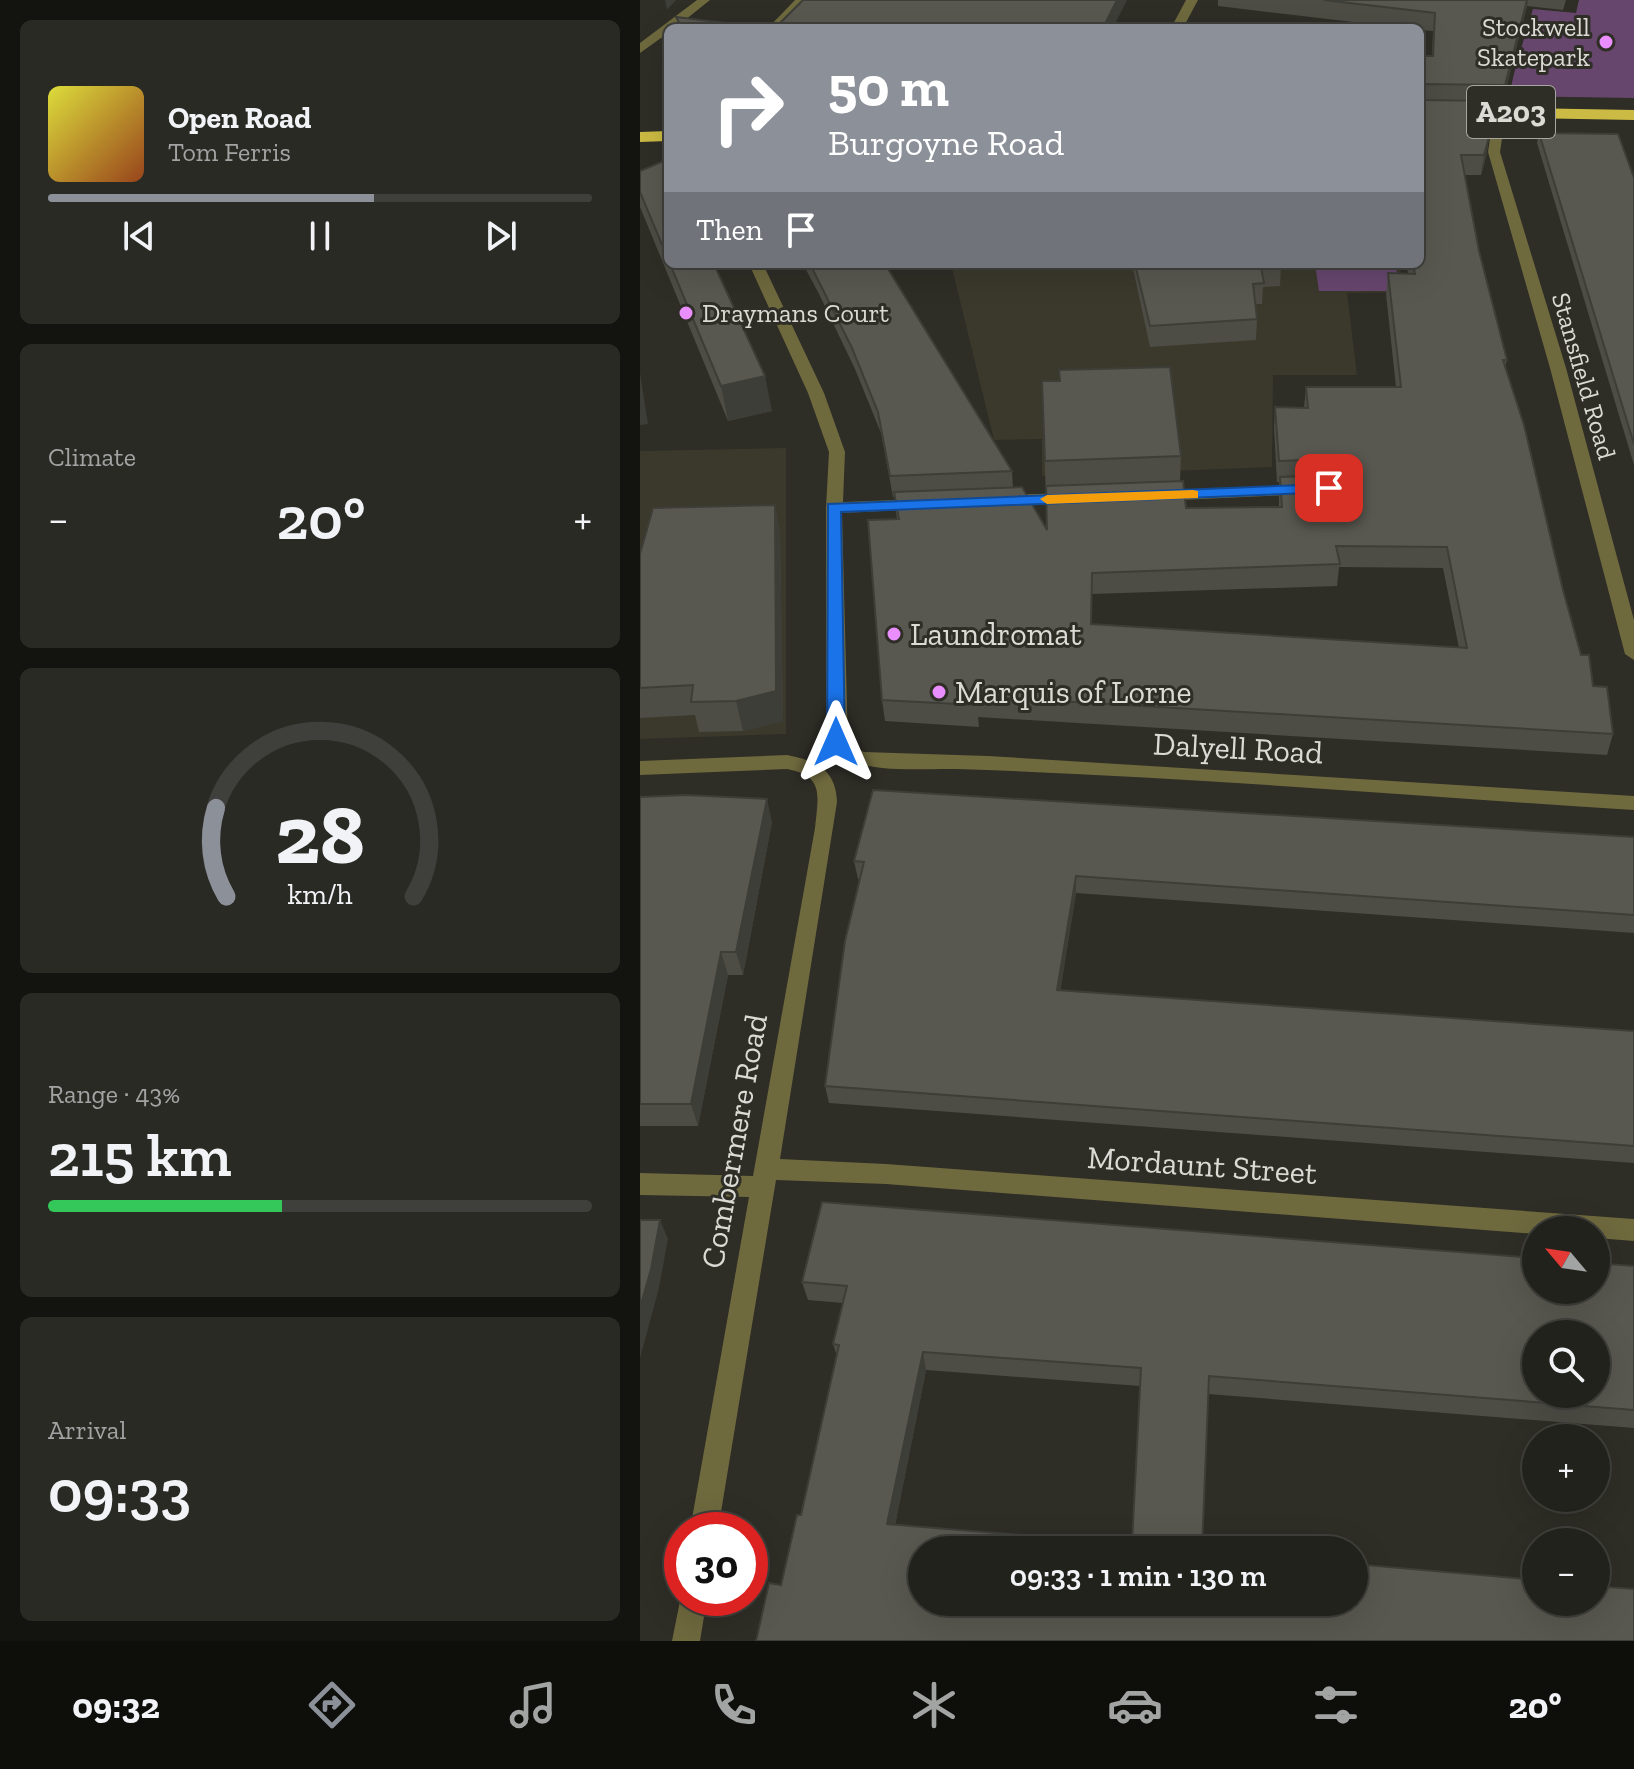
<!DOCTYPE html>
<meta charset="utf-8">
<style>
:root{--surface:#22221c;--page:#2a2a25;--text:#f1f3f6;--muted:#a2a4a3;--line:#3f3f3b;--accent:#8c9099}
body{margin:0;font-family:"Zilla Slab",serif;background:var(--page);color:var(--text);height:100vh;display:flex;flex-direction:column;font-size:30px;white-space:nowrap}
*{box-sizing:border-box;margin:0}
p{font-size:26px;color:var(--muted)}
.icon{flex:none;width:44px;height:44px;fill:none;stroke:currentColor;stroke-width:2;stroke-linecap:round;stroke-linejoin:round}
.map{position:relative;flex:1;overflow:hidden}
.side{display:flex;flex-direction:column;gap:20px;padding:20px;background:#13130f;width:640px}
.side>*{flex:none}
.banner{position:absolute;left:24px;top:24px;width:760px;height:244px;border-radius:12px;box-shadow:0 8px 32px #0002,0 0 0 2px var(--line);background:#8c9099;color:#fff;overflow:hidden}
.needle{width:52px;rotate:299deg}
.controls{position:absolute;left:882px;top:1216px;display:grid;gap:16px}
.controls a{display:grid;place-items:center;width:88px;height:88px;border-radius:50%;background:var(--surface);box-shadow:0 8px 32px #0002,0 0 0 2px var(--line);font-size:40px}
.speed{position:absolute;left:24px;top:1512px;display:flex;gap:16px;font-size:40px;font-weight:700;text-align:center}
.speed>*{display:grid;place-content:center;width:104px;height:104px;border-radius:50%;background:var(--surface);box-shadow:0 8px 32px #0002,0 0 0 2px var(--line);line-height:1}
.speed .limit{border:12px solid #d22;background:#fff;color:#111}
.pin{position:absolute;display:grid;place-items:center;width:68px;height:68px;color:#fff;margin:-34px;border-radius:16px;box-shadow:0 4px 12px #0006}
.me{position:absolute;width:88px;margin:-44px;rotate:0deg;stroke-linejoin:round;filter:drop-shadow(0 0 6px #0008)}
.turn{display:flex;align-items:center;gap:28px;height:168px;padding:0 32px;font-size:36px}
.turn .icon{width:104px;height:104px;stroke-width:2.5}
.turn b{display:block;font-size:56px;line-height:68px}
.then{display:flex;align-items:center;height:76px;padding:0 32px;background:#0003;gap:16px;font-size:30px}
.big{font-size:60px;font-weight:600;line-height:1.1}
.side .widget{flex:1;display:flex;flex-direction:column;justify-content:center;gap:12px;min-width:0;padding:0 28px;border-radius:12px;background:var(--page)}
.side .dial{align-items:center;gap:0}
.dial svg{height:208px;overflow:visible;fill:none;stroke:var(--line);stroke-width:7;stroke-linecap:round;text-anchor:middle}
.dial text{fill:var(--text);stroke:none}
.song{display:flex;align-items:center;gap:24px}
.cover{width:96px;height:96px;border-radius:12px;background:linear-gradient(135deg,hsl(60 70% 55%),hsl(20 70% 35%))}
.played{height:8px;border-radius:4px;background:linear-gradient(90deg,var(--accent) 60%,var(--line) 60%)}
.keys{display:flex;justify-content:space-around;direction:ltr}
.heat{display:flex;justify-content:space-between;align-items:center;font-size:44px;direction:ltr}
.charge{height:12px;border-radius:6px;background:linear-gradient(90deg,#34c759 43%,var(--line) 0)}
.trip{position:absolute;left:268px;top:1536px;width:460px;height:80px;border-radius:40px;background:var(--surface);box-shadow:0 8px 32px #0002,0 0 0 2px var(--line);font-weight:600;line-height:80px;text-align:center}
.tab-bar{display:flex;height:128px;justify-content:space-around;align-items:center;background:#0e0e0b;color:var(--muted)}
.tab-bar .icon{width:56px;height:56px}
.tab-bar .current{color:var(--accent)}
.tab-bar b{font-size:36px;color:var(--text)}
main{display:flex;flex:1;min-height:0}
.map>svg:first-child{display:block}
</style>
<main>
<section class="side">
<div class="widget">
<div class="song"><i class="cover"></i><div><b>Open Road</b><p>Tom Ferris</p></div></div>
<div class="played"></div>
<div class="keys"><svg class="icon" aria-label="previous" viewBox="0 0 24 24"><path d="M18 5L8 12l10 7zM5 5v14"/></svg><svg class="icon" aria-label="pause" viewBox="0 0 24 24"><path d="M8 5v14M16 5v14"/></svg><svg class="icon" aria-label="next" viewBox="0 0 24 24"><path d="M6 5l10 7-10 7zM19 5v14"/></svg></div>
</div>
<div class="widget"><p>Climate</p>
<div class="heat"><a>−</a><b class="big">20°</b><a>+</a></div>
</div>
<div class="widget dial"><svg viewBox="0 0 100 80">
<path d="M14 69A42 42 0 1 1 86 69"/>
<path d="M14 69A42 42 0 0 1 10 35" stroke="#8c9099"/>
<text x="50" y="56" font-size="32" font-weight="700">28</text>
<text x="50" y="72" font-size="11">km/h</text>
</svg></div>
<div class="widget"><p>Range · 43%</p><b class="big">215 km</b><div class="charge"></div></div>
<div class="widget"><p>Arrival</p><b class="big">09:33</b></div>
</section>
<div class="map">
<svg width="994" height="1641" viewBox="0 0 994 1641">
<rect width="100%" height="100%" fill="#2e2d26"/>
<path fill="#3b392c" d="M311 264H759L765 292 707 293 717 375H633L632 467 402 476V439L354 440Z
M146 448V734L0 739V451Z"/>
<path fill="#67466e" d="M939 0H994V98L871 96C868 86 889 24 893 9L936 13Z
M675 264H755L761 291H679Z"/>
<g fill="none" stroke-linecap="round" stroke-linejoin="round">
<path fill="#6f693e" fill-rule="evenodd" d="M57 0H70L35 28H28V33L0 53V43Z"/>
<path fill="#6f693e" fill-rule="evenodd" d="M155 0H167L140 28H128Z
M546 0H558L543 28H531Z
M848 110 858 113 863 132 860 152 926 368 994 620V660L985 654 910 368 848 152 851 132Z
M109 264H123L184 393 205 452 203 502 282 499 290 504 282 509 202 513 208 745 224 752 348 756 994 796V810C768 796 542 776 316 769 279 768 207 777 186 742V508L189 452 168 393Z
M665 485 673 490 671 494 517 501 509 496 517 491Z
M434 493 442 498 440 502 362 505 354 500 362 495Z
M147 755C176 761 196 769 197 802L140 1159 246 1164 994 1219V1241L956 1238V1230H896V1234L246 1184 136 1180 78 1530H50L109 1197 0 1195V1173L113 1176 175 828C178 796 185 776 147 769L0 775V761Z
M42 1591V1598H67L60 1641H32Z"/>
<path fill="#cbba43" fill-rule="evenodd" d="M780 106 994 110V120L780 116Z
M28 131V141L0 142V132Z"/>
</g>
<path fill="#4d4c45" fill-rule="evenodd" d="M578 0H926L923 10 887 6 862 105 849 104V137L846 157 841 175H825L839 251 867 360 865 367 923 590 941 655 973 734 967 755 338 717 339 727 245 721 242 700 257 519 254 497H253L241 433 215 369 179 294 163 264H271L248 270 372 471 373 488 407 530 402 381 541 456 540 481 546 508 639 507V482H637L634 428 635 407 664 408 666 387H756L746 294 748 273H768L766 264H780V56H792L793 31 780 30V28H764L578 6ZM699 567 803 568 819 648 452 624V594L697 586Z
M899 133 994 178V465L897 143Z
M28 163V264H74L132 411 88 421 0 207V171Z
M492 264H641L640 286 623 287 622 304H615L617 319 616 340 510 347Z
M135 505 140 534 143 721 103 731 59 732 55 715 0 718V554Z
M0 797 132 822 103 975H88L58 1126H0Z
M994 837V933L436 893 420 990 994 1031V1163L189 1103 185 1086 220 879H218L214 861Z
M994 1266V1428L568 1394 561 1550 141 1585 161 1515 197 1356 193 1344 203 1303 168 1300 162 1282ZM286 1370 500 1386 492 1544 255 1525Z"/>
<path fill="#3e3e38" d="M25 0H36L27 10Z
M477 0H487L473 28H463Z
M887 0H888L887 6 862 105 865 85Z
M849 137 846 157 841 175 844 155Z
M239 264H271L240 273Z
M0 373 8 424 0 425Z
M125 376 132 411 88 421 81 386Z
M135 505 140 534 143 721 103 731 96 701Z
M127 799 132 822 103 975 96 952Z
M436 876V893L418 1007 417 990Z
M81 952 88 975 58 1126 51 1104Z
M20 1220 28 1239 19 1288 0 1358V1308Z
M283 1352 286 1370 252 1540 247 1524Z"/>
<path fill="#595850" stroke="#3e3e38" stroke-width="2" fill-rule="evenodd" d="M163 0H477L463 28H135Z
M684 0H887L865 85 782 84 780 94V56H793L795 13Z
M36 17 129 28H42Z
M780 97 782 100 848 101 851 113 849 137 844 155H821L839 251 867 360H863L884 425 923 590 941 655H949L953 686 967 687 973 734 336 696 337 705 242 700 228 520 259 519 254 492 382 487 407 530 406 486 543 481 546 508 642 507 640 477 691 475 701 469V464L691 459 639 461 635 407 668 408 666 387H761L748 273 775 274 773 264H780ZM696 546 807 547 827 648 451 624 452 573 700 564Z
M899 133 978 134 994 178V444Z
M26 160 28 163V259L0 192V171Z
M30 264H74L125 376 81 386Z
M170 264H245L372 471 250 476 238 412 212 348Z
M495 264H641L642 266 621 267 624 283 613 284 617 319 510 326Z
M530 367 541 456 405 461 402 381H420L419 370Z
M135 505 136 691 96 701 51 702 53 685 0 688V554L13 508Z
M233 790 994 837V915L436 876 417 990 994 1031V1146L185 1086 205 941 224 862 214 861Z
M46 795 127 799 96 952H81L51 1104H0V797Z
M182 1202 896 1258V1290H956V1263L994 1266V1410L569 1376 562 1550H282V1602H714V1564L896 1580V1602H956V1586L994 1589V1641H116L129 1583 141 1585 157 1515H161L199 1345 193 1344 207 1286 162 1282ZM896 1334H956V1394H896ZM283 1352 501 1368 492 1544 247 1524Z
M0 1220H20L11 1269 0 1308Z"/>
<path fill="#1a73e8" stroke="#114b97" stroke-width="2" d="M689 484 694 485V492L201 512 205 742 196 748 187 742 188 504Z"/>
<path fill="#f59e0b" d="M553 490 558 491V498L407 504 400 499 407 495Z"/>
<g fill="#ea8dfd" stroke="#2e2d26" stroke-width="3">
<circle cx="966" cy="42" r="8"/>
<circle cx="46" cy="313" r="8"/>
<circle cx="254" cy="634" r="8"/>
<circle cx="299" cy="692" r="8"/>
</g>
<g text-anchor="middle" dominant-baseline="central" stroke-width="6" stroke-linejoin="round" paint-order="stroke">
<g font-size="26" fill="#dbdad5" stroke="#2e2d26" text-anchor="end">
<text x="950" y="27">Stockwell<tspan x="950" dy="30">Skatepark</tspan></text>
<text x="62" y="313" text-anchor="start">Draymans Court</text>
</g>
<g font-size="26" fill="#dbdad5" stroke="#2e2d26">
<text transform="translate(944 376) rotate(74)">Stansfield Road</text>
</g>
<rect fill="#2e2d26" stroke="#a7a6a0" stroke-width="2" x="827" y="86" width="88" height="52" rx="6"/>
<g font-size="30" font-weight="bold" fill="#dbdad5">
<text x="871" y="112">A203</text>
</g>
<g font-size="32" fill="#dbdad5" stroke="#2e2d26" text-anchor="start">
<text x="270" y="634">Laundromat</text>
<text x="315" y="692">Marquis of Lorne</text>
</g>
<g font-size="32" fill="#dbdad5" stroke="#2e2d26">
<text transform="translate(598 748) rotate(3)">Dalyell Road</text>
<text transform="translate(94 1141) rotate(-80)">Combermere Road</text>
<text transform="translate(562 1165) rotate(4)">Mordaunt Street</text>
</g>
</g>
</svg>
<div class="controls">
<a><svg class="needle" viewBox="-14 -14 28 28"><path d="M0-13l5 13h-10z" fill="#e53935"/><path d="M0 13l5-13h-10z" fill="#a2a4a3"/></svg></a>
<a><svg class="icon" aria-label="search" viewBox="0 0 24 24"><circle cx="10" cy="10" r="6"/><path d="M15 15l6 6"/></svg></a>
<a>+</a>
<a>−</a>
</div>
<div class="speed"><div class="limit">30</div></div>
<div class="pin" style="left:689px;top:488px;background:#d93025"><svg class="icon" aria-label="arrive" viewBox="0 0 24 24"><path d="M6 21V4h12l-3 4 3 4H6"/></svg></div>
<svg class="me" style="left:196px;top:742px" viewBox="-20 -20 40 40"><path d="M0-17L14 15 0 8-14 15z" fill="#1a73e8" stroke="#fff" stroke-width="4"/></svg>
<div class="trip">09:33 · 1 min · 130 m</div>
<div class="banner">
<div class="turn"><svg class="icon" aria-label="right" viewBox="0 0 24 24"><path d="M7 20v-9h11M14 6l5 5-5 5"/></svg><div><b>50 m</b>Burgoyne Road</div></div>
<div class="then">Then<svg class="icon" aria-label="arrive" viewBox="0 0 24 24"><path d="M6 21V4h12l-3 4 3 4H6"/></svg></div>
</div>
</div>
</main>
<nav class="tab-bar">
<b>09:32</b>
<svg class="icon current" aria-label="directions" viewBox="0 0 24 24"><path d="M12 3l9 9-9 9-9-9zM9 14v-3h6M13 9l2 2-2 2"/></svg>
<svg class="icon" aria-label="music" viewBox="0 0 24 24"><path d="M9 18V5l10-2v13"/><circle cx="6" cy="18" r="3"/><circle cx="16" cy="16" r="3"/></svg>
<svg class="icon" aria-label="phone" viewBox="0 0 24 24"><path d="M5 4h4l2 5-3 2q2 4 5 5l2-3 5 2v4C11 20 4 13 5 4z"/></svg>
<svg class="icon" aria-label="climate" viewBox="0 0 24 24"><path d="M12 3v18M4 7l16 10M4 17L20 7"/></svg>
<svg class="icon" aria-label="car" viewBox="0 0 24 24"><path d="M5 17H2v-5l4-1 3-4h7l3 4 3 1v5h-3M9 17h6M6 11h13"/><circle cx="7" cy="17" r="2"/><circle cx="17" cy="17" r="2"/></svg>
<svg class="icon" aria-label="filters" viewBox="0 0 24 24"><path d="M4 7h16M4 17h16"/><circle cx="9" cy="7" r="2"/><circle cx="15" cy="17" r="2"/></svg>
<b>20°</b>
</nav>
